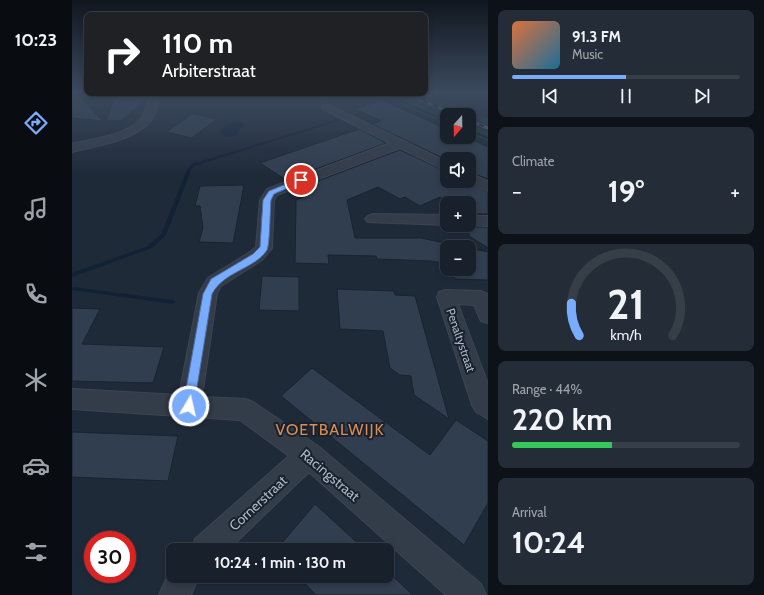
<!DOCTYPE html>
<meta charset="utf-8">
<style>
:root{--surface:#17202b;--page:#242d37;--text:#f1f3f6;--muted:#9ea3a9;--line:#363e47;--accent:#7aacfe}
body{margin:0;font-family:Cabin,sans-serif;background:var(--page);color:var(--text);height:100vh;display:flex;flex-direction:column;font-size:15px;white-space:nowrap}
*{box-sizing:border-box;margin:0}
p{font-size:13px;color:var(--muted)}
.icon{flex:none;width:22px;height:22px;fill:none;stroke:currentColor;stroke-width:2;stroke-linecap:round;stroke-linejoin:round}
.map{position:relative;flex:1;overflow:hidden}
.drawer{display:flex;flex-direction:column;gap:10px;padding:10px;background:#0d1218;width:276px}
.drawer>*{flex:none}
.top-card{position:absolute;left:12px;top:12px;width:344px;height:84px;border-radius:8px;box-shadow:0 2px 6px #0003,0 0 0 1px var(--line);background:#202124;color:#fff;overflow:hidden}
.needle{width:26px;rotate:200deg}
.tools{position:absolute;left:368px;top:108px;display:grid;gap:8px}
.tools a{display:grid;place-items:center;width:36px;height:36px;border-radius:8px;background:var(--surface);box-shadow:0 2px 6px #0003,0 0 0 1px var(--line);font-size:20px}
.speed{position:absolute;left:12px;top:531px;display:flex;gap:8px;font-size:20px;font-weight:700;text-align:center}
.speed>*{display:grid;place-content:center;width:52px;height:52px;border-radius:50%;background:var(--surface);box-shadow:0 2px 6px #0003,0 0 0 1px var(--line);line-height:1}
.speed .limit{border:6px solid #d22;background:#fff;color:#111}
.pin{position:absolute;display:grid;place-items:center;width:34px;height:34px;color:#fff;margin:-17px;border:2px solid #fff;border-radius:50%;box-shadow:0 1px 4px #0007}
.me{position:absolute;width:44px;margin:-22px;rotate:9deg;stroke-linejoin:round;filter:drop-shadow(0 0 3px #0008)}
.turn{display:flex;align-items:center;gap:14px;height:84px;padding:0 12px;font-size:18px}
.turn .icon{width:52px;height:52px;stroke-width:2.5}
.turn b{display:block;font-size:28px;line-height:34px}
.big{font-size:30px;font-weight:700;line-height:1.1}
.drawer .card{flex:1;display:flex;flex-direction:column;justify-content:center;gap:6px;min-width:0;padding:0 14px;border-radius:8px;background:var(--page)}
.drawer .dial{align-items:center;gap:0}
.dial svg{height:104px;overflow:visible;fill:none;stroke:var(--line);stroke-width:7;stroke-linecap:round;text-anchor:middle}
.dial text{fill:var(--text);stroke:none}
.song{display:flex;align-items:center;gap:12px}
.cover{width:48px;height:48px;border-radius:6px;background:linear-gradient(135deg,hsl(20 70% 55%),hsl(200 70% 35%))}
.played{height:4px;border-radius:2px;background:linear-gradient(90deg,var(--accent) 50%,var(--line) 50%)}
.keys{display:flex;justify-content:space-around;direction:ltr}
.heat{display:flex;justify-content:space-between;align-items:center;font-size:22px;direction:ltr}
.charge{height:6px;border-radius:3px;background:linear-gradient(90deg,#34c759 44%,var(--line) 0)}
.trip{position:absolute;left:94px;top:543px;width:228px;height:40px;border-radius:8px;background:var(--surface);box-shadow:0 2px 6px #0003,0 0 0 1px var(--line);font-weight:700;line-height:40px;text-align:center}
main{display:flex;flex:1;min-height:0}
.tab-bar{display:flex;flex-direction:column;width:72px;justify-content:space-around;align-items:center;background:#090d11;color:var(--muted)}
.tab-bar .icon{width:28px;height:28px}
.tab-bar .selected{color:var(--accent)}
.tab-bar b{font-size:18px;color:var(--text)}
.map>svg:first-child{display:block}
</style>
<main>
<nav class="tab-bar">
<b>10:23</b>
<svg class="icon selected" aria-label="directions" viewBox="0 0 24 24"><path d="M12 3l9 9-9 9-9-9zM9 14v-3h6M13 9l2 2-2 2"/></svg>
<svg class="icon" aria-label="music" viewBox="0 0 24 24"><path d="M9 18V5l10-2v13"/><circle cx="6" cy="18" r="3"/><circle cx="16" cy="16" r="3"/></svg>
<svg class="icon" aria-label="phone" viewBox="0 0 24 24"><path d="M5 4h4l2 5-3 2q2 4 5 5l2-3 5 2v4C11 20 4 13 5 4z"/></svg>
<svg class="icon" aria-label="climate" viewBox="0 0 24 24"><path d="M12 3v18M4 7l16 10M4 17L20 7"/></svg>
<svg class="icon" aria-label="car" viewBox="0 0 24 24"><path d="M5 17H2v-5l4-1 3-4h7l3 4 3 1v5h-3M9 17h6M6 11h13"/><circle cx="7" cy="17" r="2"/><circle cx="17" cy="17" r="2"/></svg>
<svg class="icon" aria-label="filters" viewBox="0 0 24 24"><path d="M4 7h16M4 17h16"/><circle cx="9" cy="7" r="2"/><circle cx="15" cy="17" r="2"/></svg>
</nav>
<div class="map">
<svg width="416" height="595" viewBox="0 0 416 595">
<rect width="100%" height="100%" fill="#1f2a39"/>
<path fill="#21373a" d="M302 93H321L375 115V124Z
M337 93H350L416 118V125L397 117V115H392Z
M397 124 416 132V141L397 133Z"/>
<path fill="#122136" d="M168 121 172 123V126L165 132 166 134C160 138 152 138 148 132L149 129 161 122Z"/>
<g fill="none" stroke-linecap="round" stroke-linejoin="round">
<path fill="#122136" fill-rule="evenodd" d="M306 93H311L375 120V122Z
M297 109 300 110 284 116 281 115Z
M267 119 270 120 122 166 120 168 94 235 80 248 0 277V273L76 246 89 234 116 168 120 164Z
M397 129 416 137V139L397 131Z
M2 287 101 300 104 302 101 304 0 290V288Z"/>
</g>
<path fill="#313e50" stroke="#1a232f" d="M0 92H3L31 121 0 118Z
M75 93V98L49 121 35 120 42 98H46L47 94Z
M310 100 375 129V137H395L416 147V179L397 172V159L375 160 300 124 309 121 283 109Z
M120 114 145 119 120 138 94 132Z
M287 129 314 143 214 180 188 163Z
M328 150 375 172V181H393L416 192V214H397V203H378L368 197 348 206 333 197 328 199 306 187 275 200 283 238H349L391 247H375V264L360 261 305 259 304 256 256 255 257 264 223 263 224 200 237 195 227 188Z
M172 185 161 243 127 242 131 228 128 206H123L128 186Z
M397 227H416V248L397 236Z
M397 248 416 252V280L383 279 379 269H397Z
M190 276 227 277V311L187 310Z
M265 289 322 291 323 295 343 296 377 419 342 395 339 376 328 375 318 368 311 331 268 329Z
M0 308 28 309 10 344 92 347 81 383 0 381Z
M240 368 358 455 384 420 416 441V503L392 545 209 396Z
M0 432 106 436 96 481 0 477Z
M243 504 267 526 293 550H204Z
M315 571 341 595H244L226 576H315Z"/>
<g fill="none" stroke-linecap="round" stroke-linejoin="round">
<defs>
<path id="street" d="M77 93H87C86 101 85 110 81 117 68 140 24 146 0 152V144C20 139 58 135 70 117 75 110 75 101 77 93Z
M255 104 375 162V171L328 148 205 195 202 200 200 248 190 260 149 286 145 293 130 397 173 399 181 402 246 446 409 584 414 595H374L237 472 156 550H119L123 539 217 456 168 420 0 409V389L107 395 127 293 136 278 178 252 184 247 188 200 195 189 318 143 251 109 250 107 251 105Z
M397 173 416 181V191L394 181H397Z
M301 214 375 215V225L296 222 293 219 296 216Z
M397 216H416V226L394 225H397Z
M374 290 409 291 416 294V323L409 321 402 305 386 304 416 384V419L404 412 400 405 365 297 367 292Z
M101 564V576H127L119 595H87Z"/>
</defs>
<use href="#street" stroke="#3c4552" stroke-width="2"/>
<use href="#street" fill="#333c49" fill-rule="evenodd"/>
<defs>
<path id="rail" d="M330 93 385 115
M397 120 416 128"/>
</defs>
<use href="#rail" stroke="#546070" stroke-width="3"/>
<use href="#rail" stroke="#18212d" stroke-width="2" stroke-dasharray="5.5" stroke-linecap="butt"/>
</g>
<linearGradient id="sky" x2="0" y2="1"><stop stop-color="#11171f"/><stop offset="0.53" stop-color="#3c4a5f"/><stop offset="1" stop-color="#3c4a5f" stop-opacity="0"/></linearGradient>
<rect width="416" height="175" fill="url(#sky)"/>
<path fill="#7aacfe" stroke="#4f70a5" d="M229 178 232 179V181L202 194 199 200C198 209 198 244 195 250 183 269 152 271 140 294L122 406 121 410 117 411 113 410 111 406 131 294 139 279 181 254 188 247 191 200 197 191Z"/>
<g text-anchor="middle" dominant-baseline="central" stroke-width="4" stroke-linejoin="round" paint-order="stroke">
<g font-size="12" fill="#adb6c6" stroke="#18212d">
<text transform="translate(389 340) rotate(71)">Penaltystraat</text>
</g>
<g font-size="14" fill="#adb6c6" stroke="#18212d">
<text transform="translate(258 475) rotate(40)">Racingstraat</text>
<text transform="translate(186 503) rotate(-43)">Cornerstraat</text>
</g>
<g font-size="16" letter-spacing="1" fill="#d98e54" stroke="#18212d">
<text x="258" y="429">VOETBALWIJK</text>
</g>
</g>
</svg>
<div class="tools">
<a><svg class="needle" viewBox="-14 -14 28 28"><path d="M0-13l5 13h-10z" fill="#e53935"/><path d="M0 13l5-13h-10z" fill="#9ea3a9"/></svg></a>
<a><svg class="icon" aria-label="sound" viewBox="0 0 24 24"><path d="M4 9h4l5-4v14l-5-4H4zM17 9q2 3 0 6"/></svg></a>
<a>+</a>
<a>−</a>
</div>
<div class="speed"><div class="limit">30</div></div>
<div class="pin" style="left:229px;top:180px;background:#d93025"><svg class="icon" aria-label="arrive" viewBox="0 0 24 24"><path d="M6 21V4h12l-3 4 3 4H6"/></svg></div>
<svg class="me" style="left:117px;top:406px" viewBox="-20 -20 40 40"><circle r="17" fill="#7aacfe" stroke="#fff" stroke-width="3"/><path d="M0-11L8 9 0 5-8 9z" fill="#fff"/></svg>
<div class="trip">10:24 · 1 min · 130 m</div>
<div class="top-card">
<div class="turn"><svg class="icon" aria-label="right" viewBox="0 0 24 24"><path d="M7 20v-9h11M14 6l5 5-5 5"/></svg><div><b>110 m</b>Arbiterstraat</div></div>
</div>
</div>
<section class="drawer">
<div class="card">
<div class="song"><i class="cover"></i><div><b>91.3 FM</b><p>Music</p></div></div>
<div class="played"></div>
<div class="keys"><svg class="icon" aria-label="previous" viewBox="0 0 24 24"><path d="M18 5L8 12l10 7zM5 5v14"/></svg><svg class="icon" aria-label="pause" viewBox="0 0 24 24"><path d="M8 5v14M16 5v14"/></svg><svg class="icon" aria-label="next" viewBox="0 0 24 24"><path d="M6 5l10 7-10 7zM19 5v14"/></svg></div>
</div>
<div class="card"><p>Climate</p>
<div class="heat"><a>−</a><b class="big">19°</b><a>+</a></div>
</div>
<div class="card dial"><svg viewBox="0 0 100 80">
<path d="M14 69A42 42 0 1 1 86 69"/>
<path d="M14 69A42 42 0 0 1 8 44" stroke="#7aacfe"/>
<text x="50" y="56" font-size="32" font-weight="700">21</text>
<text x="50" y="72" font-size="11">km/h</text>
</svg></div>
<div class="card"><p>Range · 44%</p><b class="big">220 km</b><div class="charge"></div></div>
<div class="card"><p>Arrival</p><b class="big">10:24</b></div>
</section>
</main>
